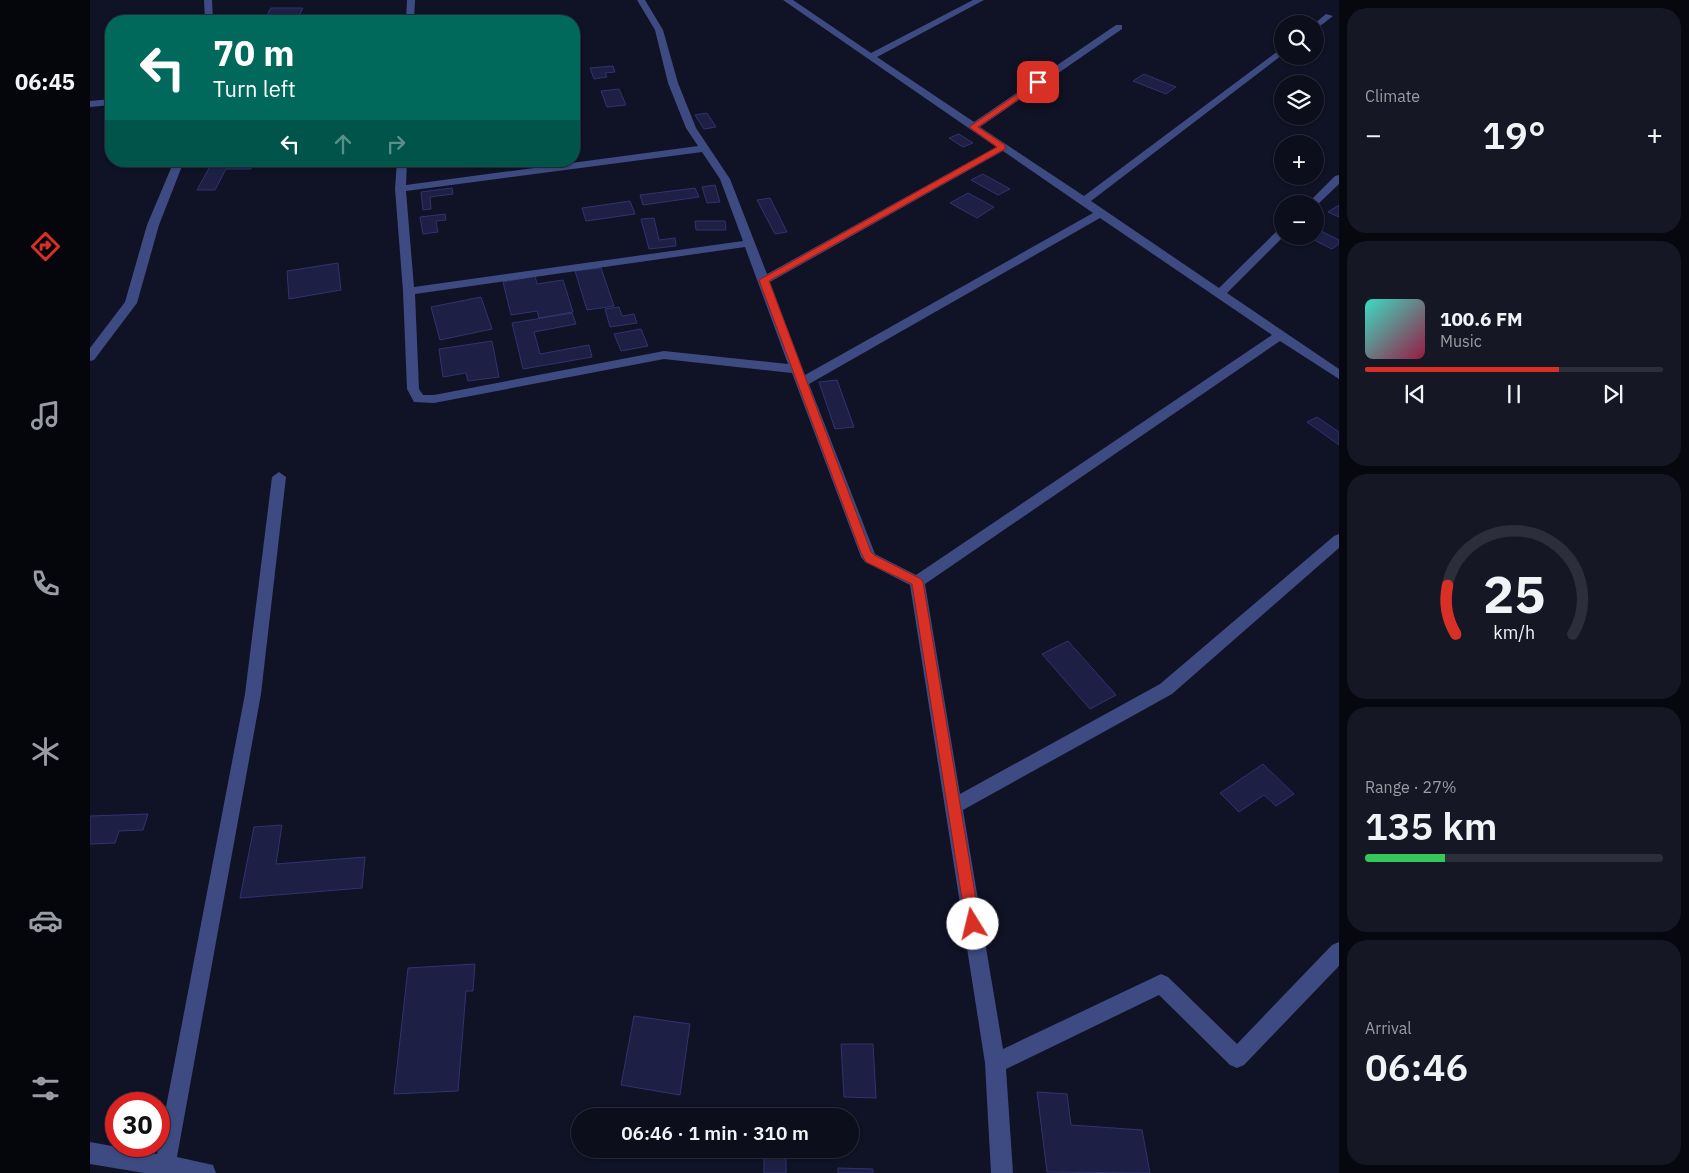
<!DOCTYPE html>
<meta charset="utf-8">
<style>
:root{--surface:#0c0e1c;--page:#151725;--text:#f1f3f6;--muted:#9a9ca3;--line:#2c2e3b;--accent:#d93025}
body{margin:0;font-family:"IBM Plex Sans",sans-serif;background:var(--page);color:var(--text);height:100vh;display:flex;flex-direction:column;font-size:19px;white-space:nowrap}
*{box-sizing:border-box;margin:0}
p{font-size:16px;color:var(--muted)}
.icon{flex:none;width:28px;height:28px;fill:none;stroke:currentColor;stroke-width:2;stroke-linecap:round;stroke-linejoin:round}
.map{position:relative;flex:1;overflow:hidden}
.sheet{display:flex;flex-direction:column;gap:8px;padding:8px;background:#07080f;width:350px}
.sheet>*{flex:none}
.banner{position:absolute;left:15px;top:15px;width:475px;height:152px;border-radius:20px;box-shadow:0 1px 4px #0004,0 0 0 1px var(--line);background:#00695c;color:#fff;overflow:hidden}
.buttons{position:absolute;left:1184px;top:15px;display:grid;gap:10px}
.buttons a{display:grid;place-items:center;width:50px;height:50px;border-radius:50%;background:var(--surface);box-shadow:0 1px 4px #0004,0 0 0 1px var(--line);font-size:25px}
.speed{position:absolute;left:15px;top:1092px;display:flex;gap:10px;font-size:25px;font-weight:700;text-align:center}
.speed>*{display:grid;place-content:center;width:65px;height:65px;border-radius:50%;background:var(--surface);box-shadow:0 1px 4px #0004,0 0 0 1px var(--line);line-height:1}
.speed .limit{border:8px solid #d22;background:#fff;color:#111}
.pin{position:absolute;display:grid;place-items:center;width:42px;height:42px;color:#fff;margin:-21px;border-radius:10px;box-shadow:0 2px 8px #0006}
.me{position:absolute;width:55px;margin:-28px;rotate:351deg;stroke-linejoin:round;filter:drop-shadow(0 0 4px #0008)}
.turn{display:flex;align-items:center;gap:18px;height:105px;padding:0 25px;font-size:22px}
.turn .icon{width:65px;height:65px;stroke-width:2.5}
.turn b{display:block;font-size:35px;line-height:42px}
.lanes{display:flex;align-items:center;height:48px;padding:0 25px;background:#0003;justify-content:center;gap:25px;direction:ltr}
.lanes .off{opacity:.35}
.big{font-size:38px;font-weight:600;line-height:1.1}
.sheet .tile{flex:1;display:flex;flex-direction:column;justify-content:center;gap:8px;min-width:0;padding:0 18px;border-radius:20px;background:var(--page)}
.sheet .dial{align-items:center;gap:0}
.dial svg{height:130px;overflow:visible;fill:none;stroke:var(--line);stroke-width:7;stroke-linecap:round;text-anchor:middle}
.dial text{fill:var(--text);stroke:none}
.song{display:flex;align-items:center;gap:15px}
.cover{width:60px;height:60px;border-radius:8px;background:linear-gradient(135deg,hsl(170 70% 55%),hsl(340 70% 35%))}
.played{height:5px;border-radius:2px;background:linear-gradient(90deg,var(--accent) 65%,var(--line) 65%)}
.keys{display:flex;justify-content:space-around;direction:ltr}
.heat{display:flex;justify-content:space-between;align-items:center;font-size:28px;direction:ltr}
.charge{height:8px;border-radius:4px;background:linear-gradient(90deg,#34c759 27%,var(--line) 0)}
.trip{position:absolute;left:481px;top:1108px;width:288px;height:50px;border-radius:25px;background:var(--surface);box-shadow:0 1px 4px #0004,0 0 0 1px var(--line);font-weight:600;line-height:50px;text-align:center}
main{display:flex;flex:1;min-height:0}
.dock{display:flex;flex-direction:column;width:90px;justify-content:space-around;align-items:center;background:#05060b;color:var(--muted)}
.dock .icon{width:35px;height:35px}
.dock .active{color:var(--accent)}
.dock b{font-size:22px;color:var(--text)}
.map>svg:first-child{display:block}
</style>
<main>
<nav class="dock">
<b>06:45</b>
<svg class="icon active" aria-label="directions" viewBox="0 0 24 24"><path d="M12 3l9 9-9 9-9-9zM9 14v-3h6M13 9l2 2-2 2"/></svg>
<svg class="icon" aria-label="music" viewBox="0 0 24 24"><path d="M9 18V5l10-2v13"/><circle cx="6" cy="18" r="3"/><circle cx="16" cy="16" r="3"/></svg>
<svg class="icon" aria-label="phone" viewBox="0 0 24 24"><path d="M5 4h4l2 5-3 2q2 4 5 5l2-3 5 2v4C11 20 4 13 5 4z"/></svg>
<svg class="icon" aria-label="climate" viewBox="0 0 24 24"><path d="M12 3v18M4 7l16 10M4 17L20 7"/></svg>
<svg class="icon" aria-label="car" viewBox="0 0 24 24"><path d="M5 17H2v-5l4-1 3-4h7l3 4 3 1v5h-3M9 17h6M6 11h13"/><circle cx="7" cy="17" r="2"/><circle cx="17" cy="17" r="2"/></svg>
<svg class="icon" aria-label="filters" viewBox="0 0 24 24"><path d="M4 7h16M4 17h16"/><circle cx="9" cy="7" r="2"/><circle cx="15" cy="17" r="2"/></svg>
</nav>
<div class="map">
<svg width="1249" height="1173" viewBox="0 0 1249 1173">
<rect width="100%" height="100%" fill="#101225"/>
<path fill="#1d1f45" stroke="#313370" d="M181 8H213L207 20H174Z
M523 66 525 72 515 73 517 77 504 79 500 68Z
M1054 74 1086 87 1076 94 1043 81Z
M529 89 536 105 517 107 511 91Z
M617 113 626 127 614 129 605 115Z
M869 134 883 143 873 147 859 138Z
M123 161H164L161 169H136L125 190H107Z
M893 174 920 189 908 195 881 180Z
M625 185 630 202 617 203 612 187Z
M362 188 363 194 340 197 341 209 333 210 331 192Z
M605 188 609 197 553 205 550 195Z
M878 193 904 207 887 218 860 203Z
M680 198 697 232 685 234 667 200Z
M540 201 545 214 496 221 492 208Z
M1249 205V217L1238 212Z
M355 214 356 220 346 221 348 232 333 234 330 217Z
M564 218 569 240 585 238 586 246 559 249 551 219Z
M605 221H635L636 230H606Z
M1231 231 1249 240V244L1242 249 1220 238Z
M248 263 251 290 199 299 197 271Z
M511 268 524 306 497 310 485 271Z
M445 276 447 284 473 280 483 312 449 318 447 311 421 315 413 282Z
M391 297 402 329 350 340 341 307Z
M529 307 532 316 544 314 547 323 520 327 515 309Z
M482 313 486 324 444 332 450 354 499 345 502 357 433 369 422 323Z
M551 329 558 346 531 351 524 334Z
M402 341 409 377 378 381 376 373 353 377 349 349Z
M747 380 764 427 745 429 729 382Z
M1227 417 1249 432V445L1217 422Z
M978 641 1026 695 1000 709 952 654Z
M1173 764 1204 794 1186 806 1174 795 1149 812 1130 793Z
M58 814 53 830 29 831 25 843 0 844V816Z
M192 825 186 864 275 857 272 888 150 898 164 827Z
M385 964 383 991H376L368 1091 304 1094 318 968Z
M544 1016 600 1024 590 1095 531 1085Z
M751 1044H783L786 1098 754 1097Z
M947 1092 977 1094 981 1125 1052 1130 1060 1173 957 1172Z
M674 1149H696V1173H674Z
M748 1168 783 1169V1173H748Z"/>
<g fill="none" stroke-linecap="round" stroke-linejoin="round">
<path fill="#3e4b82" fill-rule="evenodd" d="M114 0H122L123 21H115Z
M317 0H325L324 21H316Z
M547 0H555L573 30 588 83 606 128 640 179 677 274 906 147 693 0H703L781 53 883 0H894L787 57 884 122 1026 25H1032V29L890 127 994 196 1192 48V55L1001 201 1129 288 1188 230 1192 229 1194 236 1137 293 1249 369V379L1190 341 835 584 870 794 1070 684 1244 536 1249 534V548L1082 694 873 810 913 1049 1071 974 1078 977 1147 1044 1242 945 1249 942V966L1154 1065 1147 1068 1140 1065 1069 995 916 1069 923 1173H901L895 1063 820 585 775 562 771 557 702 373 574 359 344 403 324 402 317 389 313 291 305 189 307 161H317L316 185 608 146 596 128 578 83 565 30ZM913 151 1003 213 715 375 680 282ZM612 152 630 179 653 241 324 287 316 191ZM1010 218 1182 335 826 575 785 554 719 384ZM655 247 698 364 574 351 344 395H333L329 389 325 294Z
M1236 14 1243 16 1225 30 1224 24Z
M21 99V105L0 107V101Z
M84 161H94L69 225 47 303 4 360 0 361V348L35 302 57 225Z
M1249 175V184L1226 206 1225 204H1217L1245 176Z
M189 472 196 477 171 694 87 1157 123 1165 126 1173H54L0 1164V1142L67 1154 155 694 182 477Z"/>
</g>
<path fill="#d93025" stroke="#8d1f18" d="M948 80 951 84 888 127 915 145V149L679 281 781 552 784 555 831 579 833 582 890 924 888 929 883 931 878 929 876 924 822 584 776 562 771 553 669 280 907 147 879 127Z"/>
</svg>
<div class="buttons">
<a><svg class="icon" aria-label="search" viewBox="0 0 24 24"><circle cx="10" cy="10" r="6"/><path d="M15 15l6 6"/></svg></a>
<a><svg class="icon" aria-label="layers" viewBox="0 0 24 24"><path d="M12 4l9 5-9 5-9-5zM3 14l9 5 9-5"/></svg></a>
<a>+</a>
<a>−</a>
</div>
<div class="speed"><div class="limit">30</div></div>
<div class="pin" style="left:948px;top:82px;background:#d93025"><svg class="icon" aria-label="arrive" viewBox="0 0 24 24"><path d="M6 21V4h12l-3 4 3 4H6"/></svg></div>
<svg class="me" style="left:883px;top:924px" viewBox="-20 -20 40 40"><circle r="19" fill="#fff"/><path d="M0-13L10 11 0 6-10 11z" fill="#d93025"/></svg>
<div class="trip">06:46 · 1 min · 310 m</div>
<div class="banner">
<div class="turn"><svg class="icon" aria-label="left" viewBox="0 0 24 24"><path d="M17 20v-9H6M10 6l-5 5 5 5"/></svg><div><b>70 m</b>Turn left</div></div>
<div class="lanes"><svg class="icon" aria-label="left" viewBox="0 0 24 24"><path d="M17 20v-9H6M10 6l-5 5 5 5"/></svg><svg class="icon off" aria-label="ahead" viewBox="0 0 24 24"><path d="M12 20V5M6 11l6-6 6 6"/></svg><svg class="icon off" aria-label="right" viewBox="0 0 24 24"><path d="M7 20v-9h11M14 6l5 5-5 5"/></svg></div>
</div>
</div>
<section class="sheet">
<div class="tile"><p>Climate</p>
<div class="heat"><a>−</a><b class="big">19°</b><a>+</a></div>
</div>
<div class="tile">
<div class="song"><i class="cover"></i><div><b>100.6 FM</b><p>Music</p></div></div>
<div class="played"></div>
<div class="keys"><svg class="icon" aria-label="previous" viewBox="0 0 24 24"><path d="M18 5L8 12l10 7zM5 5v14"/></svg><svg class="icon" aria-label="pause" viewBox="0 0 24 24"><path d="M8 5v14M16 5v14"/></svg><svg class="icon" aria-label="next" viewBox="0 0 24 24"><path d="M6 5l10 7-10 7zM19 5v14"/></svg></div>
</div>
<div class="tile dial"><svg viewBox="0 0 100 80">
<path d="M14 69A42 42 0 1 1 86 69"/>
<path d="M14 69A42 42 0 0 1 9 39" stroke="#d93025"/>
<text x="50" y="56" font-size="32" font-weight="700">25</text>
<text x="50" y="72" font-size="11">km/h</text>
</svg></div>
<div class="tile"><p>Range · 27%</p><b class="big">135 km</b><div class="charge"></div></div>
<div class="tile"><p>Arrival</p><b class="big">06:46</b></div>
</section>
</main>
